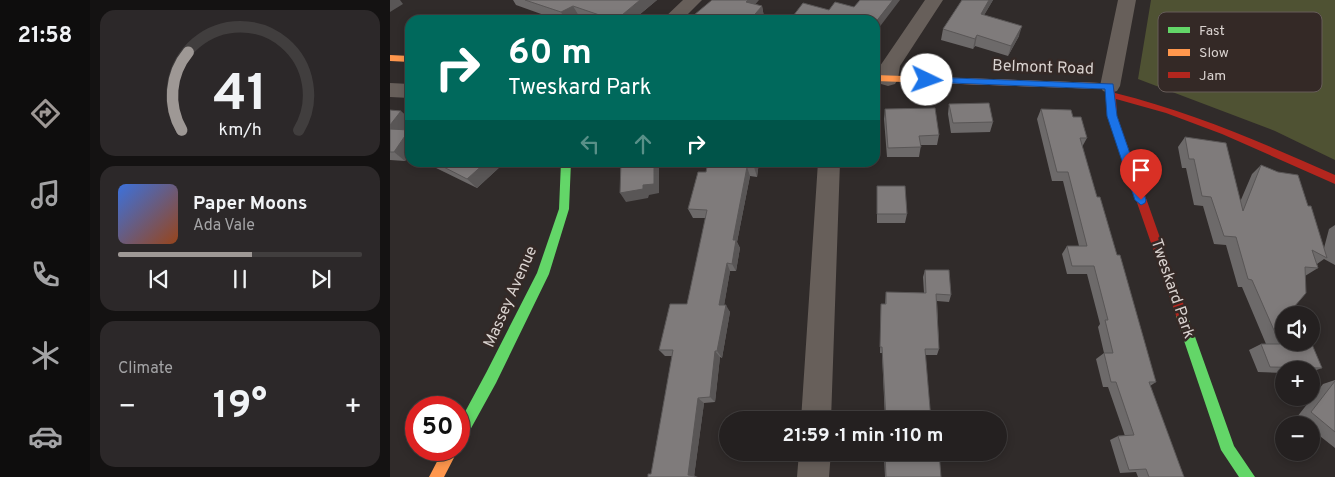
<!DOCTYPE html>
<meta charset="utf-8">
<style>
:root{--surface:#242020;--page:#2c2829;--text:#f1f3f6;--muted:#a3a3a5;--line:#413e3e;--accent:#9e9895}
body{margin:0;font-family:Overpass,sans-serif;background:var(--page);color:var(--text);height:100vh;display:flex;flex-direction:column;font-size:19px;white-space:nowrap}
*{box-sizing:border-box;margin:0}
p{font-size:16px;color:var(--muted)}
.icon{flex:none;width:28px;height:28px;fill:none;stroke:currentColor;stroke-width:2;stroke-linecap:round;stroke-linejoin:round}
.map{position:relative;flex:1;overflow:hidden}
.drawer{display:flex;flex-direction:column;gap:10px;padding:10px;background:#141212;width:300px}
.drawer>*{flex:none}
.top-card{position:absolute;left:15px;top:15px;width:475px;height:152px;border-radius:15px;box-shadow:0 2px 8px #0003,0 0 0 1px var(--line);background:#00695c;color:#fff;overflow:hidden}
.tools{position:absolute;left:885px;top:306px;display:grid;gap:10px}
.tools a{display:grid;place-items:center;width:45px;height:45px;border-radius:50%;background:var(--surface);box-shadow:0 2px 8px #0003,0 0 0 1px var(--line);font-size:25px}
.speed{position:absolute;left:15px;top:396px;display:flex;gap:10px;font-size:25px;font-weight:700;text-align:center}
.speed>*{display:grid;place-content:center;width:65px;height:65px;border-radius:50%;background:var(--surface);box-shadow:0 2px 8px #0003,0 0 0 1px var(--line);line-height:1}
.speed .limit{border:8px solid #d22;background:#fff;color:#111}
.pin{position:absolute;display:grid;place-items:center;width:42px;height:42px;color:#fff;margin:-51px -21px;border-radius:50% 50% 50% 0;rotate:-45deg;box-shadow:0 0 5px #0007}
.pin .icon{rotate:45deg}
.me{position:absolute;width:55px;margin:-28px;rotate:93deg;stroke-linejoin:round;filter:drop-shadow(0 0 4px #0008)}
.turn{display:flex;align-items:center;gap:18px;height:105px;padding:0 20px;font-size:22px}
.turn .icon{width:65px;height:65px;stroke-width:2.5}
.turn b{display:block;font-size:35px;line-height:42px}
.lanes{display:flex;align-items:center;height:48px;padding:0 20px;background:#0003;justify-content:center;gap:25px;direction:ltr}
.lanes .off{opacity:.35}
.big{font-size:38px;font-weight:700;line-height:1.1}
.drawer .card{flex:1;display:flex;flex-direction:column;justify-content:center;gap:8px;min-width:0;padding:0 18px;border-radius:15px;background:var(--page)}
.drawer .dial{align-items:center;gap:0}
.dial svg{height:130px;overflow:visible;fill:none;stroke:var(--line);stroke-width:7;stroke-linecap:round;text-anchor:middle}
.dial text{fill:var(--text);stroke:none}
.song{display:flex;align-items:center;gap:15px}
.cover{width:60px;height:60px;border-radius:8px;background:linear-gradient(135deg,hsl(220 70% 55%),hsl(20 70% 35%))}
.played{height:5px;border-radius:2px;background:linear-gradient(90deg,var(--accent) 55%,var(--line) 55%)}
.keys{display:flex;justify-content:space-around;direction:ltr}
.heat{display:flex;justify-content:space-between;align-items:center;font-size:28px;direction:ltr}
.trip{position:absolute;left:329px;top:411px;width:288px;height:50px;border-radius:25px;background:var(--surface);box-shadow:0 2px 8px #0003,0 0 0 1px var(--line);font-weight:700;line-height:50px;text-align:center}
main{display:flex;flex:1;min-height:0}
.tab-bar{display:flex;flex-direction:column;width:90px;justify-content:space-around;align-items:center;background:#0e0d0d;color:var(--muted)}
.tab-bar .icon{width:35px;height:35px}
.tab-bar .selected{color:var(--accent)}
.tab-bar b{font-size:22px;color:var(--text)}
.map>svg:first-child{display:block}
</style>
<main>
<nav class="tab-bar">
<b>21:58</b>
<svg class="icon selected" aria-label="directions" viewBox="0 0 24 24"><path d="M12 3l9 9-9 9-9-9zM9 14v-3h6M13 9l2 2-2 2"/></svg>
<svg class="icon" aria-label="music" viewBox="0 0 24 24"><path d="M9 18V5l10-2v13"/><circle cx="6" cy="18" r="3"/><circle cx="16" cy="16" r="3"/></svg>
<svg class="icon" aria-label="phone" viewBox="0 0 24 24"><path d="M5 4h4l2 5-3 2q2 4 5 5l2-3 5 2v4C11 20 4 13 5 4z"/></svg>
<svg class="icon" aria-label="climate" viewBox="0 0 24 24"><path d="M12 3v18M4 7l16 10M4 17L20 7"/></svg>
<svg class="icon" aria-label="car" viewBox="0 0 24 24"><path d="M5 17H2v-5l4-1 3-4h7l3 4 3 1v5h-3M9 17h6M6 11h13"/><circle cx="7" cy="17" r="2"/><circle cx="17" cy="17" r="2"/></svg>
</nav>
<section class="drawer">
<div class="card dial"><svg viewBox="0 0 100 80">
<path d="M14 69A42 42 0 1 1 86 69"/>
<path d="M14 69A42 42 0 0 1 18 21" stroke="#9e9895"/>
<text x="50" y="56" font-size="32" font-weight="700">41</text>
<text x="50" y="72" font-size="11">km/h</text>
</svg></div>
<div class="card">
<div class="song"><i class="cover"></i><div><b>Paper Moons</b><p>Ada Vale</p></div></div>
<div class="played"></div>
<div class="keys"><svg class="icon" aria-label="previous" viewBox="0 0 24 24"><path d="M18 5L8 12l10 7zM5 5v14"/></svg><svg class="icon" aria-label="pause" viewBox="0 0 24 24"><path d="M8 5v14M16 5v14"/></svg><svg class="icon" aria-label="next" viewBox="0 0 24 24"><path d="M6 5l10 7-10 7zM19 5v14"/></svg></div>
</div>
<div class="card"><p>Climate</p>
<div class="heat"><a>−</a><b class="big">19°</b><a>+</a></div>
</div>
</section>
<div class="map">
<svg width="945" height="477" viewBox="0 0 945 477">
<rect width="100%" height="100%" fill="#302b2a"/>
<path fill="#4f5233" d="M761 0H945V160L885 131 748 79Z"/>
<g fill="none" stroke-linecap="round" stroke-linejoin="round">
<path fill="#675f5a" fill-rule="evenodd" d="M293 0H312L292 20H272Z
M535 0H553L510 66 508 79 505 84 498 86 491 84 488 79 490 66Z
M728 0H746L730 86 727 91 720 93 713 91 710 86Z
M0 83 20 84V98L0 97Z
M428 162H450L441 420H411Z
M409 452H441L439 477H407Z"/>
<path fill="#63d668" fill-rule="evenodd" d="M171 162H181L179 209 159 274 106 383 74 441 69 443V423L96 373 147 273 169 209Z
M792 311 796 313 798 317 844 446 865 477H849L831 450 786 317 788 313Z"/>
<path fill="#ff974d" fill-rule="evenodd" d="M0 55 20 56V62L0 61Z
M485 75 710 83 715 86 710 89 485 81Z
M53 450H68L54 477H39Z"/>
<path fill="#b3261e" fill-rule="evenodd" d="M710 83 723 84 725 93C802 112 873 143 945 175V184L832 134 776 113 726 99 727 116 798 317 796 321 792 323 788 321 717 116 716 89 707 88 705 86Z"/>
</g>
<path fill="#6d6a6a" d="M123 0H267L243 20H200L189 16 182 20H168L126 5Z
M572 0H603L594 15 629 36 618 56 585 46 583 49 551 40 553 29Z
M365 4 372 6 374 17 371 20H306L304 15Z
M559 104 603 122 600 132 561 133 558 114Z
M495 109 549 135 547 145H531L529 157H497L494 119Z
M651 109 697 138 692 147 707 197 766 382 760 386 794 477H748L746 472 730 473 720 440 728 436H735L718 387H713L706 359 714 353 708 327 710 324 697 274H677L672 254 677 246H689L673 181H662L647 119Z
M0 110 20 119V123L14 130 20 131V154L15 161 0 160Z
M795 137 850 202 862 174 871 165 918 206 934 248 939 229 945 225V265L934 259 927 264 928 268 915 276 904 307 932 368 921 372V370H894V373L868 372 859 350 871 344H876L852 287H848L836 245 824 244 813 206 804 205 796 168H792L788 147Z
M38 162H112L113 164 87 188 42 166Z
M369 162 367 177 360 176 347 242 350 248 346 271H340L334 305 340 312 332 358 330 357 325 402 314 403 304 476 308 477H258L261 474 282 356H275L269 350 297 304 316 218H303L298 209 316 172Z
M487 186 517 214 515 223H487Z
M535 270 561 295 559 302 547 301 549 349 547 355H535L541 420H495L492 353H490L491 304H495L496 292 534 293 533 277Z
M945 380V448L921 429V425H917L907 417 933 384Z
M495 452 551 477H495L494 456Z"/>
<path fill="#595656" d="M0 0H10L13 4 0 12Z
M250 0H267L243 20H226Z
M358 0H369L358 13 356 2Z
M503 0H510L485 33V23Z
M599 0H603L589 24 591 14Z
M183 6 189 16 182 20H175L171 12Z
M372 6 374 17 371 20H360Z
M632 26 629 36 618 56 621 46Z
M587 35 585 46 583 49 585 39Z
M11 111 20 119V123L8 139 0 132V125Z
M19 130 20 131V154L15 161 4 152Z
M96 162H112L113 164 87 188 77 179Z
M264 162H269V193L259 195 258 198 236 202 230 193 253 185Z
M365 162H369L367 177 364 167Z
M357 167 360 176 347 242 350 248 346 271 342 264 343 240Z
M337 263 340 271 333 312 329 305Z
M336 305 340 312 332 358 327 351Z
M325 351 330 357 325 402 320 397Z
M308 398 314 403 304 477 298 475Z"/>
<path fill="#7f7b7b" stroke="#595656" d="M135 0H250L226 20H224L183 6 171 12Z
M322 0H358L356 2 372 6 360 20H318L304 15Z
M470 0H503L485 23V20H440L437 19V20H400L413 3 439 10 445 2 464 7Z
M572 0H599L591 14 632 26 621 46 587 35 585 39 553 29Z
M599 103 603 122 563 123 559 104Z
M545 108 549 135 529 136 531 147 498 148 495 109Z
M651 109 681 110 683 117H691L697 138H690L707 197H710L727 255H730L766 382H759L794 477H759L756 469 739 470 728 436 744 435 726 382H721L714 353H723L715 320H718L704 266H682L677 246H697L678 172H667Z
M0 110 11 111 0 125Z
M0 129 19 130 4 152H0Z
M795 137 836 143 853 211 871 165 888 172 908 175 918 206H921L937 258 922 250 928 268 915 267 916 293 904 307 908 315H894V342H921L932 368 880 367 871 344H890L862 280 858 279 846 237 834 236 821 197 812 196 804 159H799Z
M44 162H96L77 179Z
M231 162H264V184L253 185V189L230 193Z
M318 162H365L364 167H357L343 240H346L342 264 337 263 329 305H336L327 351H325L320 397 308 398 298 475 305 476 304 477H258V474H261L283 350H269L280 304H297L317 210 298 209 308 172H316Z
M487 186H515L517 214H487Z
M535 270H559L561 295 546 294 549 349H535L541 420H496L492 347H490L491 304H496V292L536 293Z
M945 381V432L921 412Z
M495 452H549L551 477H496Z"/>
<path fill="#1a73e8" stroke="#114b97" d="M537 77 723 84 727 116 756 200 755 203 751 205 745 200 717 116 715 89 534 82V78Z"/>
<g text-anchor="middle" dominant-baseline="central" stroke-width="5" stroke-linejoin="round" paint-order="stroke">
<g font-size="16" fill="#d9d2cf" stroke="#342926">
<text transform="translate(653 68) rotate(2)">Belmont Road</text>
<text transform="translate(782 289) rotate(71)">Tweskard Park</text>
<text transform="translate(121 297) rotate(-66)">Massey Avenue</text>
</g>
</g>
<rect x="768" y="12" width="164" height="80" rx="8" fill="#342926" stroke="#665c59" stroke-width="1"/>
<rect x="778" y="27" width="22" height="6" fill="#63d668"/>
<rect x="778" y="49" width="22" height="7" fill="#ff974d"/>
<rect x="778" y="72" width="22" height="6" fill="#b3261e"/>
<g font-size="14" fill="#d9d2cf">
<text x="809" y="35">Fast</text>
<text x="809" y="57">Slow</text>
<text x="809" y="80">Jam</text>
</g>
</svg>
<div class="tools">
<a><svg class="icon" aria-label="sound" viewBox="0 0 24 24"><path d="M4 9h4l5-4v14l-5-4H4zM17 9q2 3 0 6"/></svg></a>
<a>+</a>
<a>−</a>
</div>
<div class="speed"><div class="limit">50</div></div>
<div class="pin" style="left:751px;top:200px;background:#d93025"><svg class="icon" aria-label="arrive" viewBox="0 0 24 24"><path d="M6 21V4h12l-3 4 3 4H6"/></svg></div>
<svg class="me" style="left:537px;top:80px" viewBox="-20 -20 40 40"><circle r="19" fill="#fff"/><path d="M0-13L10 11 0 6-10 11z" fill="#1a73e8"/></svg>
<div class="trip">21:59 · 1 min · 110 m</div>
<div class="top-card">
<div class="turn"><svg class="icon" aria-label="right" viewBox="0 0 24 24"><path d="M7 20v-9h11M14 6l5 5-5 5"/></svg><div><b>60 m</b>Tweskard Park</div></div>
<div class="lanes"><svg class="icon off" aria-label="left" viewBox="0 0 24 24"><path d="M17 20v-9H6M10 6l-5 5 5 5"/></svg><svg class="icon off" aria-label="ahead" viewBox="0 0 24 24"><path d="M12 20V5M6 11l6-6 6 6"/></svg><svg class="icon" aria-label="right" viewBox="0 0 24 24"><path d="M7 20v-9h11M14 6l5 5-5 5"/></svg></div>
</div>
</div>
</main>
